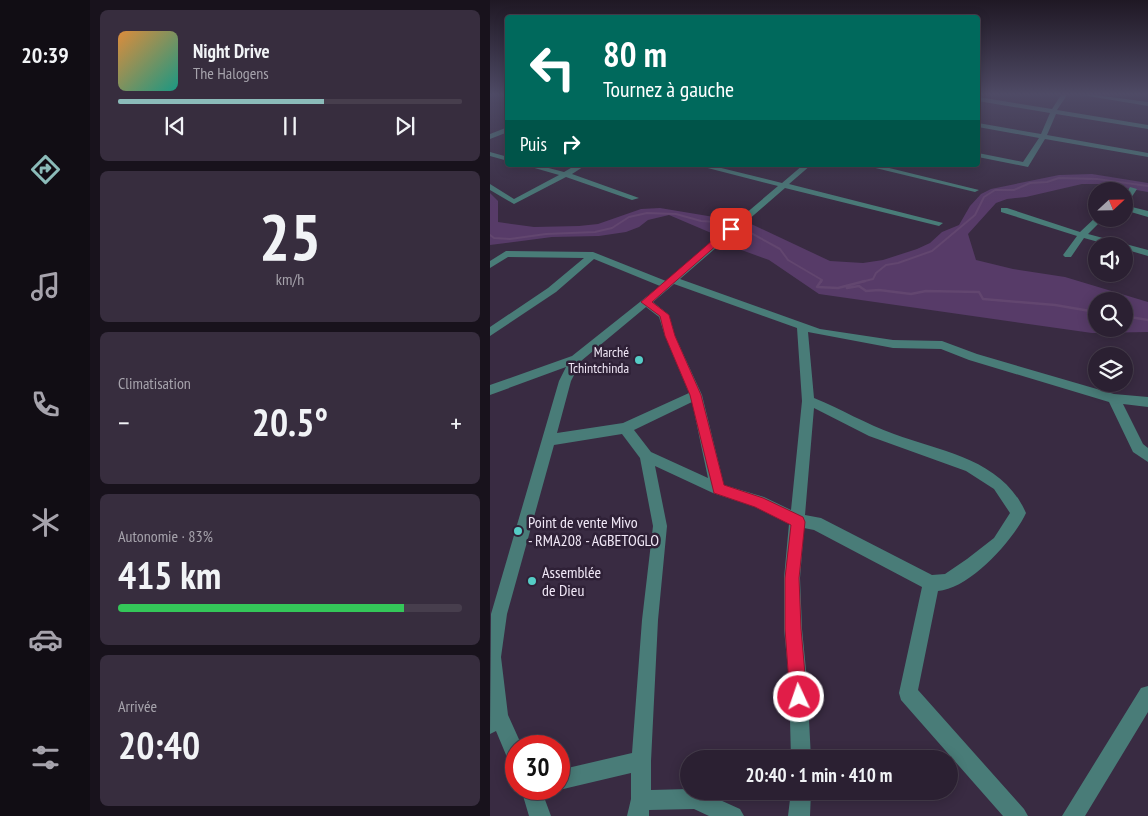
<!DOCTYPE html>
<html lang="fr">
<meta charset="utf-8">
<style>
:root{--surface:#2b2032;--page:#372d3e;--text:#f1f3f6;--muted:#a6a3ac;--line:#473e4d;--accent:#8bbbb9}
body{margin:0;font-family:"PT Sans Narrow",sans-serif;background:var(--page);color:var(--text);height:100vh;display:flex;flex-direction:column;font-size:19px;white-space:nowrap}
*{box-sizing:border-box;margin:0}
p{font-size:16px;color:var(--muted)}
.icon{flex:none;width:28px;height:28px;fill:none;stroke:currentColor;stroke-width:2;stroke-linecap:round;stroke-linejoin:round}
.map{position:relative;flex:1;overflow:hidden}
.panel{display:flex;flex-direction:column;gap:10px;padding:10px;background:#18121c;width:400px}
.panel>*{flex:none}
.top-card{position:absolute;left:15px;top:15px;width:475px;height:152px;border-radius:5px;box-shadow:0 2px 12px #0003,0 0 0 1px var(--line);background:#00695c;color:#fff;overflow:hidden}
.needle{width:32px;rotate:68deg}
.tools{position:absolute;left:598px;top:182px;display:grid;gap:10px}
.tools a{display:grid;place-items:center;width:45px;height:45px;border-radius:50%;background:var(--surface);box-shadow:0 2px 12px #0003,0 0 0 1px var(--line);font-size:25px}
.speed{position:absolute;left:15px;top:735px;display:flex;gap:10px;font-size:25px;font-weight:700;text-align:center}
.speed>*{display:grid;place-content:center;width:65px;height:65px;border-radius:50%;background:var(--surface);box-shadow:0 2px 12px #0003,0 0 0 1px var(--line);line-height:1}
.speed .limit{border:8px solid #d22;background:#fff;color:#111}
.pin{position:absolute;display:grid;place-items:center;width:42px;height:42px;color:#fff;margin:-21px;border-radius:10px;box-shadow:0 2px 8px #0006}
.me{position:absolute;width:55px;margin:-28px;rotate:357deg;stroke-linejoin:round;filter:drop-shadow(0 0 4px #0008)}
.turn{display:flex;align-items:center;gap:18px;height:105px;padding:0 15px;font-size:22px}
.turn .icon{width:65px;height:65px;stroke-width:2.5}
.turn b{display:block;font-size:35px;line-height:42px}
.then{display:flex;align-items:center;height:48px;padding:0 15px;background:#0003;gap:10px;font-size:19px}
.big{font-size:38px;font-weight:700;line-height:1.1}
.panel .card{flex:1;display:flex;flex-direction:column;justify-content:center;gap:8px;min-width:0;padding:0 18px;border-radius:8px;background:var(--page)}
.panel .dial{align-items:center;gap:0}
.dial b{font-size:65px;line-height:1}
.song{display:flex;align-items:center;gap:15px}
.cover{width:60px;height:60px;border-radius:8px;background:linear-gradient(135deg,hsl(30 70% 55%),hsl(170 70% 35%))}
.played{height:5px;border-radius:2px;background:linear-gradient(90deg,var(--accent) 60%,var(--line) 60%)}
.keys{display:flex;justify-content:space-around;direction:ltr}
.heat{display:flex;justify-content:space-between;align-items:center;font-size:28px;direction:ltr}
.charge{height:8px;border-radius:4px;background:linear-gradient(90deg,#34c759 83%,var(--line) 0)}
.trip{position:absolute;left:190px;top:750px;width:278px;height:50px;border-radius:25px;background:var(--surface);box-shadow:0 2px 12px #0003,0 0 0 1px var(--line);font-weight:700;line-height:50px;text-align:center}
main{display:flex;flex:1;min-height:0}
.menu{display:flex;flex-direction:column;width:90px;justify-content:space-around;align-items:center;background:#110d14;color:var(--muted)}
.menu .icon{width:35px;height:35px}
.menu .active{color:var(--accent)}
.menu b{font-size:22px;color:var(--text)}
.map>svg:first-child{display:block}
</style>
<main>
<nav class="menu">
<b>20:39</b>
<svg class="icon active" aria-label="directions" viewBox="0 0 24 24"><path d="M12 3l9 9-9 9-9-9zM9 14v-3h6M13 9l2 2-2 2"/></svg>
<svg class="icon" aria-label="music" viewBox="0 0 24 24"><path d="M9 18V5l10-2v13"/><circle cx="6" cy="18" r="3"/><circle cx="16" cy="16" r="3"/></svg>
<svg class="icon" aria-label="phone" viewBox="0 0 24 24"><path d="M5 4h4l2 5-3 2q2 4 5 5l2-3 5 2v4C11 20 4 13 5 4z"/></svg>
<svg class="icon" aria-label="climate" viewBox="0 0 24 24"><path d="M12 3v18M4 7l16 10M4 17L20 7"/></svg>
<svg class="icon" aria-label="car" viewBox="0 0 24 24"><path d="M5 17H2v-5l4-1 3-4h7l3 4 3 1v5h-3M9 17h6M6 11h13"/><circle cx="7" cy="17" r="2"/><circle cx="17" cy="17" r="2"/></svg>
<svg class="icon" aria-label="filters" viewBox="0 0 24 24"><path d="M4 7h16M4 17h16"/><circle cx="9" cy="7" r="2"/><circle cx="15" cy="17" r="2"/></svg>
</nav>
<section class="panel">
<div class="card">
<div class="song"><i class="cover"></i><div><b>Night Drive</b><p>The Halogens</p></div></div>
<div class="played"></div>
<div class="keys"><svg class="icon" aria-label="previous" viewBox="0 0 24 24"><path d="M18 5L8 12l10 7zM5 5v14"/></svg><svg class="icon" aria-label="pause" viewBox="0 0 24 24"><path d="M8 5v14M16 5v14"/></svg><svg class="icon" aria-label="next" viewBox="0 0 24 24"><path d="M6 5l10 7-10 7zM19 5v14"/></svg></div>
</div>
<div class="card dial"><b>25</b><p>km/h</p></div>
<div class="card"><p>Climatisation</p>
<div class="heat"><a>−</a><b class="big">20.5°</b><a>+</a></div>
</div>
<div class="card"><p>Autonomie · 83%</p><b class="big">415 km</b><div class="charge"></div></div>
<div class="card"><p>Arrivée</p><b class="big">20:40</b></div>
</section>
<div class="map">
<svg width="658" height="816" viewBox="0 0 658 816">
<rect width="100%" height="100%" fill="#392b42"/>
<path fill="#573b68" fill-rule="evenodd" d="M602 174 658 183V192L611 184H592L536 197 517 199 506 203 478 234 486 260 523 269 575 277 658 302V332L602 333 329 294 279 260 232 243 259 223 340 261 373 263 393 260 427 249 440 243 452 232 469 225 480 206 491 194 501 189 569 175ZM606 301H634V329H606Z
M0 193 8 201V222L44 227 89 226 108 224 151 209 170 208 230 218 244 217 226 235 179 215 158 220 149 227 136 232 109 236 62 237 0 245Z"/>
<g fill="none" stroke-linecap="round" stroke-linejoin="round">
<path stroke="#62466f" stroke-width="2" d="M0 235 4 238 20 239 56 234 105 232 122 228 139 217 157 213 186 214 211 221 227 222 252 228 290 249 298 260 332 280 331 282
M371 282 383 279 386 273 396 265 408 263 442 251 485 215 494 197 505 190H524L540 183 557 182 569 178 607 179 658 186"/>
<path stroke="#62466f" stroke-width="2.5" d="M331 281 327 287 348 288 375 281
M357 288 369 286 376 291 389 290 421 294 436 291 489 292 493 299 565 305 606 312
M634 316 658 320"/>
<path fill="#497c78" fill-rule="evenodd" d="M571 95H577L567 110 658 125V129L566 114 557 135 658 153V157L555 139 538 167 488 157V153L533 162 549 138 488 127V123L551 134 560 113 488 101V97L562 109Z
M592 95H605L658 102V106Z
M18 127V132L0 139V134Z
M0 152 18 157V161L0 156Z
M34 165H47L74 172 86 165H96L82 174 149 198 142 200 76 177 24 204 0 190V184L24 199 69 175Z
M206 165H219L292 183 313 165H321L299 184 453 223 449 226 295 188 190 279 330 329 403 340 452 341 487 354 624 394 658 397V407L633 404 653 444 658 448V462L643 452 619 402 479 360 451 349 403 348 318 332 324 398C351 409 376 424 404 434 453 452 512 459 536 513 523 541 479 589 448 591L428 690 534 809 538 816H513L411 700 409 693 432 587 324 530 314 528 310 578 312 629 317 680 321 759H301L299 680 294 629V578L299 524 265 507 223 493 165 466 177 526 168 620 161 761V790L199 789V791H210L250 809 254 816H219L204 809 159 810V816H137L141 799V773L69 790 66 789H69V770L142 753 152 620 163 526 150 458 132 434 64 445 17 614 11 657 18 715 32 746H26V765L19 762 6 731 0 734 1 614 69 381 76 367 0 395V385L82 356 170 286 104 259 66 292 0 336V327L58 288 94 258 18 257 0 268V261L16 251 103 252 176 281 288 186ZM184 284 307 328 312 401 301 510 274 497 234 485 212 395 185 336 179 315 163 302ZM156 307 169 317 175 336 199 393 133 423 67 433 81 381 91 361ZM202 402 218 478 161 452 144 430ZM324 408 379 436 476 471 504 489 520 513 504 538 477 559 455 574 442 575 331 518 315 515Z
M373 165H387L489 190 485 192Z
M640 187 647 189 637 204H634V197Z
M634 205 658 211V217L634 210Z
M511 208H517L590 232 606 217 613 219 598 234 658 250V256L634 249V246H623L594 238 581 257H575L573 255 587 236 511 212Z
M658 686V712L595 816H572L651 688Z
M31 789H51L61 816H39Z
M301 791H321L320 816H298Z"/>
</g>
<linearGradient id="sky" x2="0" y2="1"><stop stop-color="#1f1824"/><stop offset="0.45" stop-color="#4e4a65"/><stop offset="1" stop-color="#4e4a65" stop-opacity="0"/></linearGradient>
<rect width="658" height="209" fill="url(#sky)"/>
<path fill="#e11d48" stroke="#92132f" d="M238 227 245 229 162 302 179 315 185 336 211 395 234 485 273 498 313 517 315 522 309 578 311 629 317 697 315 703 309 706 303 703 300 697 295 629V578L301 525 265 507 224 493 200 395 175 336 170 316 151 302Z"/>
<g fill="#55cdc6" stroke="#2f2137" stroke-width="2">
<circle cx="149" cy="360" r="5"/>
<circle cx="28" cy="531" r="5"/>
<circle cx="42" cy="581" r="5"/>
</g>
<g text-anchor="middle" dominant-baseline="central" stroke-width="5" stroke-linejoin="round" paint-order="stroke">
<g font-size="14" fill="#f0e7f6" stroke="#2f2137" text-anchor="end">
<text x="139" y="352">Marché<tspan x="139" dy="16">Tchintchinda</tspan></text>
</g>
<g font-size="16" fill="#f0e7f6" stroke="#2f2137" text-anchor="start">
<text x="38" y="522">Point de vente Mivo<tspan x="38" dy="18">- RMA208 - AGBETOGLO</tspan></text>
<text x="52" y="572">Assemblée<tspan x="52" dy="18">de Dieu</tspan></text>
</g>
</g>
</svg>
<div class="tools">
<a><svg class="needle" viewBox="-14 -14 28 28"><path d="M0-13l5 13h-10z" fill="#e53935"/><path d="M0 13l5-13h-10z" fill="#a6a3ac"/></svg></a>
<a><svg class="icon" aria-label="sound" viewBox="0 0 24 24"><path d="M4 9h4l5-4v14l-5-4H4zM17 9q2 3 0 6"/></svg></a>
<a><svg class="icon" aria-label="search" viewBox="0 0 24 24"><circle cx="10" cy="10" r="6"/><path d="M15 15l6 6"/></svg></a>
<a><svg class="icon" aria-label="layers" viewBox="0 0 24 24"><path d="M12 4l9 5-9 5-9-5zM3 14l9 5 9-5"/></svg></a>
</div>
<div class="speed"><div class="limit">30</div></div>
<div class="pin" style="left:241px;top:229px;background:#d93025"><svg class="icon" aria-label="arrive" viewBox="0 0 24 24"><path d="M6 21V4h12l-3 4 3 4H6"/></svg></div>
<svg class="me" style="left:309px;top:697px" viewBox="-20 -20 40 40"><circle r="17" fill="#e11d48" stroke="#fff" stroke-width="3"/><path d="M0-11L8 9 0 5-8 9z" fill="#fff"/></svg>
<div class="trip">20:40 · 1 min · 410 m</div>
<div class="top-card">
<div class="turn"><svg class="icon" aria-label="left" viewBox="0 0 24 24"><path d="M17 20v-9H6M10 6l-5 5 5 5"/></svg><div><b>80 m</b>Tournez à gauche</div></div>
<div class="then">Puis<svg class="icon" aria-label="right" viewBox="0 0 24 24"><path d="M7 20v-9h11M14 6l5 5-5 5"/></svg></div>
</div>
</div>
</main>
